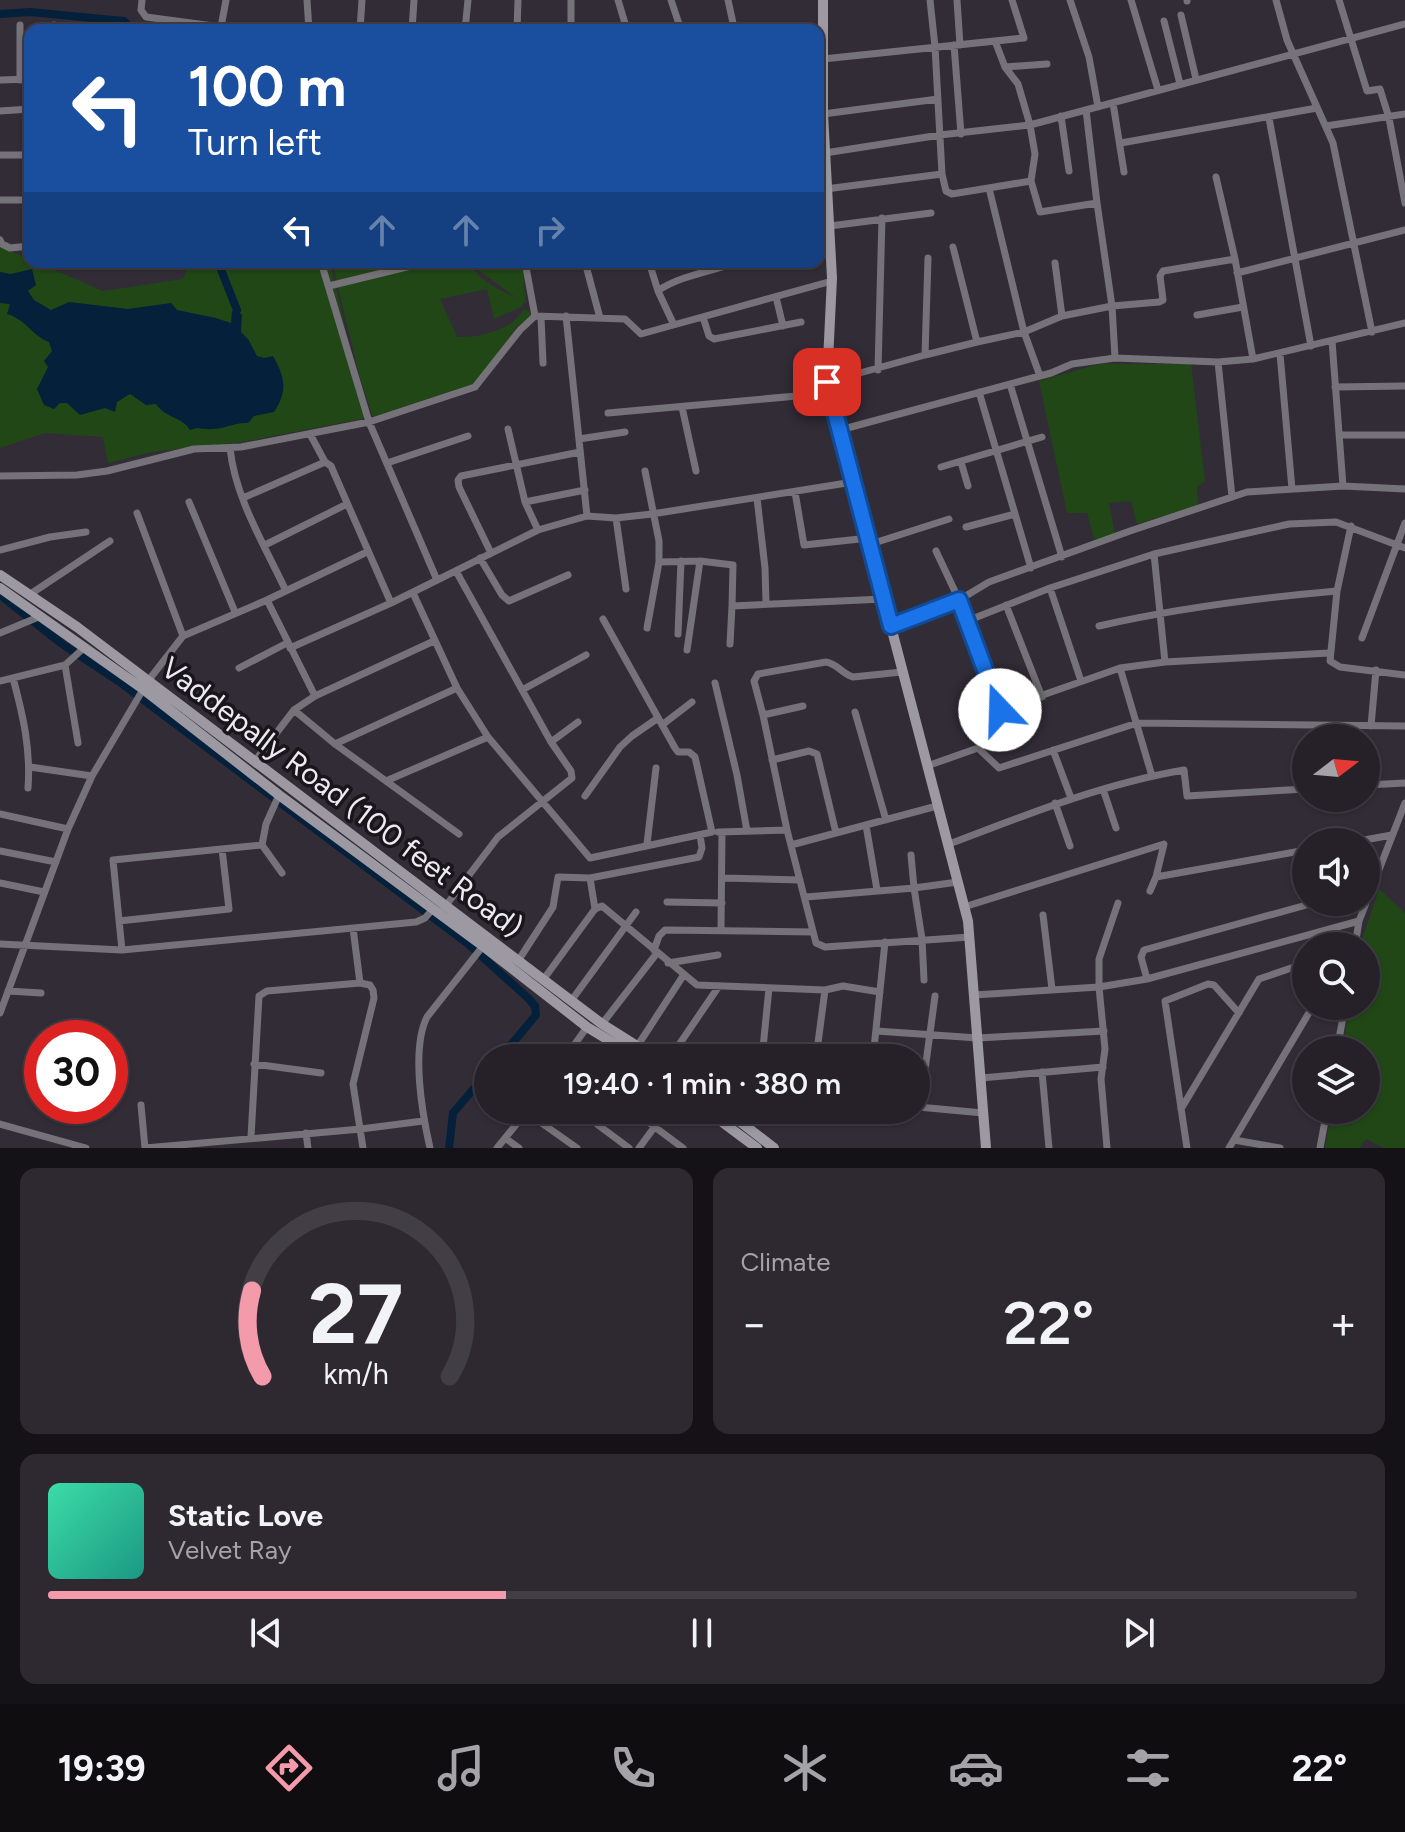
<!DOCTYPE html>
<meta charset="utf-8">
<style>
:root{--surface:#262129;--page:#2e2931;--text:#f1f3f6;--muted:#a4a3a8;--line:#423e46;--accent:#f39aab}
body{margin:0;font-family:Figtree,sans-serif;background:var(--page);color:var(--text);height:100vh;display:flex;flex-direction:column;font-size:30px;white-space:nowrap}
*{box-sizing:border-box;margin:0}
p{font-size:26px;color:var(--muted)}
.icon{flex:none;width:44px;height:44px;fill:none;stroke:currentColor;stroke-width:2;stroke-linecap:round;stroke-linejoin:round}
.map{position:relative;height:1148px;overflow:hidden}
.sheet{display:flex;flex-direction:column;gap:20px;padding:20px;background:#151217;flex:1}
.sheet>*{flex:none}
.hud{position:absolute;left:24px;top:24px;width:800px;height:244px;border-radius:16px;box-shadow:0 2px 6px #0004,0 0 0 2px var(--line);background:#1a4fa0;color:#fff;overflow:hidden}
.needle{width:52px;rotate:74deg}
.fabs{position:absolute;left:1292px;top:724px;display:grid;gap:16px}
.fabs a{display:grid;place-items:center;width:88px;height:88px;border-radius:50%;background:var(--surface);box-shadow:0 2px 6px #0004,0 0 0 2px var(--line);font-size:40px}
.speed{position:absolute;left:24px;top:1020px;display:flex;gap:16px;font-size:40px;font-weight:700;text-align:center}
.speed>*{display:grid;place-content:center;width:104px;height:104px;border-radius:50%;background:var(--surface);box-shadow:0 2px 6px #0004,0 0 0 2px var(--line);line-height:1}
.speed .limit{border:12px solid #d22;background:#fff;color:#111}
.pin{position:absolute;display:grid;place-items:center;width:68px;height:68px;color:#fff;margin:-34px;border-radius:16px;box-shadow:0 4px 12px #0006}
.me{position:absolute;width:88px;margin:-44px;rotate:339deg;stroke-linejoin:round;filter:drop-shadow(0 0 6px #0008)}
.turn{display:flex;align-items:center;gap:28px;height:168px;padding:0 32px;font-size:36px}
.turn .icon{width:104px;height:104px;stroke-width:2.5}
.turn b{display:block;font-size:56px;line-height:68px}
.lanes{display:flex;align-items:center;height:76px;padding:0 32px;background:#0003;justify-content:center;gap:40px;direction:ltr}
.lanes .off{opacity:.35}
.big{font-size:60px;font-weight:600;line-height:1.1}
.sheet .widget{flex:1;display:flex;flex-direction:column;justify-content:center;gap:12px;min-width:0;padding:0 28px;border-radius:16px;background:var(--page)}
.sheet .dial{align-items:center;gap:0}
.dial svg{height:208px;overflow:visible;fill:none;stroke:var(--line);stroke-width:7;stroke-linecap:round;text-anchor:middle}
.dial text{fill:var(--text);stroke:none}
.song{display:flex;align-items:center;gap:24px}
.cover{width:96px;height:96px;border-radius:12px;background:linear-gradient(135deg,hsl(160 70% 55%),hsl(170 70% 35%))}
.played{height:8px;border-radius:4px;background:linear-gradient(90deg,var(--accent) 35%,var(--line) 35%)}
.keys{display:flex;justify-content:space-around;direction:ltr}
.heat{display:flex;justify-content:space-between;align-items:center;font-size:44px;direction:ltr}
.sheet .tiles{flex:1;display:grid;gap:20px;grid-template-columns:1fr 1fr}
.widget:last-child{grid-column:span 2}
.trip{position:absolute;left:474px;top:1044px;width:456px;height:80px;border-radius:40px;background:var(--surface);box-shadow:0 2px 6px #0004,0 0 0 2px var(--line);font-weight:600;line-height:80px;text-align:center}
.tab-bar{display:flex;height:128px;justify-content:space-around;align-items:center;background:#0f0d10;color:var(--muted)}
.tab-bar .icon{width:56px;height:56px}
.tab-bar .active{color:var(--accent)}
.tab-bar b{font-size:36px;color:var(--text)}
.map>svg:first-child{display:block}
</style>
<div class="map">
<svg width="1405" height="1148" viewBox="0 0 1405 1148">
<rect width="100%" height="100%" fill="#322c37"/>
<path fill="#214717" d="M0 247 30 259V262H36L103 291 183 279 189 262H330L366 418 242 442 152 452 108 463 103 437 45 433 0 448Z
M332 262H453L455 269 471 266C486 286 498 288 518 299L477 269 476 262H522L526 303 523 302V306L494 319 487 289 440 299 457 337C475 338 503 332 516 319 519 316 521 312 525 309L532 314 527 320 515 328 497 357 476 383 373 417 360 378Z
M1099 364H1191L1205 481 1197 487 1198 505 1137 524 1131 501 1109 503 1115 534 1095 542 1087 513H1067L1039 381Z
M1379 889 1405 913V1148H1384L1366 1139 1359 1148H1325L1332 1110H1366V1050H1342L1350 1006H1366V946H1360Z"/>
<path fill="#05203b" d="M32 269 36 285 28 291 34 300 51 310 69 302 128 309 171 303 177 310 216 318 231 323 232 311 237 310 242 315 241 332 248 339 257 356 264 358 273 356C285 377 288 391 274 412L254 416 248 423C235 422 224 429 212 429 203 430 199 426 190 430 183 417 165 418 156 404L146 405 130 394 117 402 115 412 105 408 80 415 67 403H60L54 409 44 405 37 389 48 367 44 361 52 351 49 342C32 336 26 319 7 314L10 304 0 303V272L11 274Z"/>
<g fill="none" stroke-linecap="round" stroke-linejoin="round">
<path stroke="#05203b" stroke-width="8" d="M0 14 30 12 124 21 133 30
M218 262 237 310
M0 595 62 644 121 683 467 943 528 998 535 1006 536 1015 500 1058
M449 1148 453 1113 488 1072"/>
<path stroke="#757379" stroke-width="7" d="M142 0 141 10 146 17 221 27
M226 0 221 27 236 30
M307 0 309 30
M618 0 627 30
M671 0 681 30
M728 0 733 23
M930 0 935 47 942 174 946 191 952 194 1031 181
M957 0 960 45
M1070 0 1089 57 1098 107
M1131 0 1158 90
M1187 0V1
M1276 0 1287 40 1333 143 1372 332
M1339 0 1367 91 1380 89 1389 118 1405 203
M1181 15 1196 79
M1164 21 1180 84
M54 25V30
M360 30 362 0
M412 30 414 0
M465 30 468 0
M517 30 518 0
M571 30V0
M995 41 1005 67 1018 84 1030 125 1035 154 1031 181 1040 212 1097 203 1112 306 1115 358
M954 45 961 134
M823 59 1024 38 1012 0
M1005 67 1047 64
M0 80 30 79
M20 80V25
M1113 103 1124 172
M1086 110 1097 203
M0 111 30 109
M823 114 938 99
M1061 116 1069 171
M1269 118 1311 346
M1326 126 1405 114
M1121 143 1317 108
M825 153 940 135 1030 125 1405 24
M0 155H30
M1216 177 1235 259 1253 359
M989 188 1024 332 1040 376
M818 190 942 174
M0 200H30
M818 233 830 226 931 213
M0 240 2 244 10 248 30 246
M953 247 977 342 1024 332 1062 316
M928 258 925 355 977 342
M321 262 369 422 437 580
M475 262V264
M525 262 535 316 625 319 641 334 832 281
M585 262 600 318
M649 262 658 291 673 323
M1055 263 1062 316 1112 306 1159 302 1163 300 1160 276 1163 271 1235 259
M1237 273 1405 230
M329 286 427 262
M658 291C676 277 715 270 739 262
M776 297 783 326
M1197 315 1243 307
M566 316 587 516
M541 317 543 363
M703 317 709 336 714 339 801 322
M1332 341 1343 486
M1280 354 1292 489
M1218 362 1232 497
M878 370 882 218
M827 382 925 355
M1010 384 1062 557
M1335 387 1405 386
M979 392 1031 568
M682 407 696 471
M608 413 830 393
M508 429 525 502 538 530
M840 430 1051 373 1072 364 1115 358 1218 362 1253 359 1405 323
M310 434 325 462 331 466 334 473 391 603
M1339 435H1405
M579 439 625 432
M230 448C235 498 265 546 286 591
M961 462 968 486
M387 463 468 436
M941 467 1042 437
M645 471 659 541V562L700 561 687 650
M0 476 77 475 107 471 194 449 241 447 369 422 475 387 520 330 535 316
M795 492 804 545 869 538
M243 498 325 462
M757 498 765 568 766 603
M189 502 235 612
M525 502 585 490
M616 518 626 589
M1351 526 1337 591 1330 661 1340 667 1405 675
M966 527 1015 514
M871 544 949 519
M265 545 347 504
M0 550 50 537 86 532
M491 553 459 487 458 480 461 476 580 452
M1154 554 1165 662
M480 558 502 595 509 601 568 575
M700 561 733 565 732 606 884 599
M1050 588 1081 681
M413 593 457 688 488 737 590 858 712 832 695 757 689 752H678L675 748 603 619
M29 595 110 541
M267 600 315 696
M1006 605 1042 697
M967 621 1050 588 1154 554 1289 524 1336 522 1405 548
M891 626 959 600 989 582 1130 531 1247 492 1343 486 1405 489
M1099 626C1178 608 1257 598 1337 591
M647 628 659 562
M0 633 41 616
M678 634 681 561
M183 636 267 600 367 552
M1362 638 1405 523
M730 644 732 606
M290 648 391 603 538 530 587 516 616 518 652 514 853 482
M65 665 78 743
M239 668 287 643
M1120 668 1152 776
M13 678C23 715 31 750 28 788
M0 681 65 665 85 647
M715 683 737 775 747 831
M522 690 586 655
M803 706 763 715 787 830 816 943 825 947 970 937
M294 710 335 744 459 834
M1000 710 1120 668 1165 662 1329 653
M855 712 886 820
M763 715 754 681 758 674 826 662C838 664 842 674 853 677L902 672
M662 725 692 702
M1371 726 1376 670
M551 742 578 722
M335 744 457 688
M978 748 999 768 1137 723 1405 726
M1053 750 1071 798
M772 760 809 751 817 754 836 833
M255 761 294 710 315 696 434 641
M927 766 978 748 1007 731 959 600 936 551
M30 767 92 776
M386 781 488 737
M1366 785 1405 783
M1103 789 1116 828
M279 795 266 824 262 845 282 873
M585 796 620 747 632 736 658 718
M1055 803 1070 846
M0 814 68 829
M866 825 877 890
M718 832 787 830
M1353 842 1392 835
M647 844 656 768
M791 845 937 806
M947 845C1025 815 1102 784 1184 770L1187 796 1306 789
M0 851 56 862
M1156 877 1306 850
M590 878 595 909
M722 878 800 880
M0 883 44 892
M806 897 914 888 911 855
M667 902 722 903
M964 907 1164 844 1156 877 1150 891
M444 908 498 837 572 778 571 771 551 742 456 571
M1043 915 1052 989
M119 921 229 909 222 849
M353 928 360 983
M721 930 722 832
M0 944 122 950 416 922 425 918 433 909
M1355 946 1359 921 1405 803
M122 950 113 860 262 845
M654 950 659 936 665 930 812 932
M518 961 553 907 558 877 590 878 699 857 702 848 700 835
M668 963 718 955
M1147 979 1141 957 1144 950 1317 902
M543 980 595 909 602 906 697 985 825 990 843 986 880 992
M924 980 922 939 914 888 958 882
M8 991 41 993
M974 995 1099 987 1147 979 1359 921
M571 1001 636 912
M0 1013 68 829 92 776 148 681 183 636 137 513
M602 1024 657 953
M876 1031 978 1038 1104 1031
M638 1045 683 976
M1337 1050 1345 1006
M565 1058 587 1027
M670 1058 719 986
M762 1058 769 988
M816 1058 825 990
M873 1058 885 942
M254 1064 321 1073
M1042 1072 1049 1148
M981 1078 1103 1067
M141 1105 145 1148
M918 1107 983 1113
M920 1107 935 996
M1181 1109 1259 979 1306 963
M578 1110 629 1148
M632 1110 683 1148
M526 1112 577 1148
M0 1124 86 1148
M306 1133 308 1148
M251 1137 259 996 267 991 360 983 370 985 373 990 374 998 353 1084 363 1148
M505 1138 519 1148
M1234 1140 1280 1148
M145 1148 361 1129 423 1121
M430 1148C422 1113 411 1049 427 1017L483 946
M497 1148 528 1110
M639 1148 667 1110
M1107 1148 1101 1079 1105 1049 1099 987V959L1118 903
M1187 1148 1165 1001 1208 984 1214 985 1239 1013
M1229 1148 1313 1006
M1320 1148 1327 1110"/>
<path stroke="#9c99a3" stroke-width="10" d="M823 0V114L832 278 827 382 968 921 986 1148
M0 575 77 627 602 1024 656 1058
M0 588 143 689 279 795 483 946 587 1027 638 1058
M706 1110 757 1148
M725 1110 774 1148"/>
</g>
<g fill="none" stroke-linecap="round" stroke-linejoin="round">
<defs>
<path id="route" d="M827 382 891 626 959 600 1000 710"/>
</defs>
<use href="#route" stroke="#114b97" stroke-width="20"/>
<use href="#route" stroke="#1a73e8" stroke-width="14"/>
</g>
<g text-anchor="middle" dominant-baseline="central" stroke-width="7" stroke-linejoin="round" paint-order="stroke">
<g font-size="30" fill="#eeeaf2" stroke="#18151b">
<text transform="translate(342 797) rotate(37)">Vaddepally Road (100 feet Road)</text>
</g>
</g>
</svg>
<div class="fabs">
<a><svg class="needle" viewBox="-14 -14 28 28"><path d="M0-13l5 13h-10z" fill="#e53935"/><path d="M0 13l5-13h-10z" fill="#a4a3a8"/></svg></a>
<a><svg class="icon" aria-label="sound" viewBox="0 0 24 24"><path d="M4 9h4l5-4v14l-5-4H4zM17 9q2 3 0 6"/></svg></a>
<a><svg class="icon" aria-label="search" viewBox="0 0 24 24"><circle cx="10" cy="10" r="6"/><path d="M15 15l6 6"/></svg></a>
<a><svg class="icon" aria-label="layers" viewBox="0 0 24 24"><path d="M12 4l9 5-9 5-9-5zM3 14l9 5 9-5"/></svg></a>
</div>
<div class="speed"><div class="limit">30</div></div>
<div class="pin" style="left:827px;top:382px;background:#d93025"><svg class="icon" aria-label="arrive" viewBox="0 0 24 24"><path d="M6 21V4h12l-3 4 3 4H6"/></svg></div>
<svg class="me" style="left:1000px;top:710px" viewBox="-20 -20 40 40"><circle r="19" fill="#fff"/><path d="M0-13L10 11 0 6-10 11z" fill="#1a73e8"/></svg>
<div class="trip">19:40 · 1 min · 380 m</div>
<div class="hud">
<div class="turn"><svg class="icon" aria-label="left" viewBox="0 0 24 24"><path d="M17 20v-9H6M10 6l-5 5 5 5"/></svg><div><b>100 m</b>Turn left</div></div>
<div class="lanes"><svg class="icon" aria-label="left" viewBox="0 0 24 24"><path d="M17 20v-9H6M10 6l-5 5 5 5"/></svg><svg class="icon off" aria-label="ahead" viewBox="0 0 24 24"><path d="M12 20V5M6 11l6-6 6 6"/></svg><svg class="icon off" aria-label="ahead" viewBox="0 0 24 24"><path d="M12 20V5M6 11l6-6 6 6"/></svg><svg class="icon off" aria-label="right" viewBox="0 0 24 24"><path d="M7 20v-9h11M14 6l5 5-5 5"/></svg></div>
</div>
</div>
<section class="sheet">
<div class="tiles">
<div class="widget dial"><svg viewBox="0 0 100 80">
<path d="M14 69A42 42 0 1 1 86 69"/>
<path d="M14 69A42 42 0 0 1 10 36" stroke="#f39aab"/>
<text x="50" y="56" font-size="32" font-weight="700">27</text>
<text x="50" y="72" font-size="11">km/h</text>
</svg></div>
<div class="widget"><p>Climate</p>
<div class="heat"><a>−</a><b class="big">22°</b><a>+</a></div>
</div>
<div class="widget">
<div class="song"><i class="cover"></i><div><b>Static Love</b><p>Velvet Ray</p></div></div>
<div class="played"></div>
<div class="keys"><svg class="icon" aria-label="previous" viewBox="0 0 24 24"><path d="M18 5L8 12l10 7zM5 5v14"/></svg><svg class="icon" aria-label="pause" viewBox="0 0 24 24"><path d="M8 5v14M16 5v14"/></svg><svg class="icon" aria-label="next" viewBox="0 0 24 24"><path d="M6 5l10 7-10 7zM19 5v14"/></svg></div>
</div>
</div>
</section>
<nav class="tab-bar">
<b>19:39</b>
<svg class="icon active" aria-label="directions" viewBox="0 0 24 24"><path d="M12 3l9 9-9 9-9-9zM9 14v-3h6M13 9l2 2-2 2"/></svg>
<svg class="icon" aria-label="music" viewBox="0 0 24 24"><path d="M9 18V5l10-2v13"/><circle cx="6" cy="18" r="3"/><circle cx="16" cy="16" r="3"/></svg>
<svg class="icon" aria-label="phone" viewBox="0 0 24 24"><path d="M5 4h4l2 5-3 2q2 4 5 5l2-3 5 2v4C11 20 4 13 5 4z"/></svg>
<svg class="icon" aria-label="climate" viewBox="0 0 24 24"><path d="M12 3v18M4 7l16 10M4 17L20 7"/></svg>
<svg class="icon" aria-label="car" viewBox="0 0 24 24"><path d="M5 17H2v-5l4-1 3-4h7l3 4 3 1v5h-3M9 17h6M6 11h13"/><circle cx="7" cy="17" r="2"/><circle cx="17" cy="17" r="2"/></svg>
<svg class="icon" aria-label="filters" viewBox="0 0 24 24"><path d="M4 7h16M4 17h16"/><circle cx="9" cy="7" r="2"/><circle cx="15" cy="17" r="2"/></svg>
<b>22°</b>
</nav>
